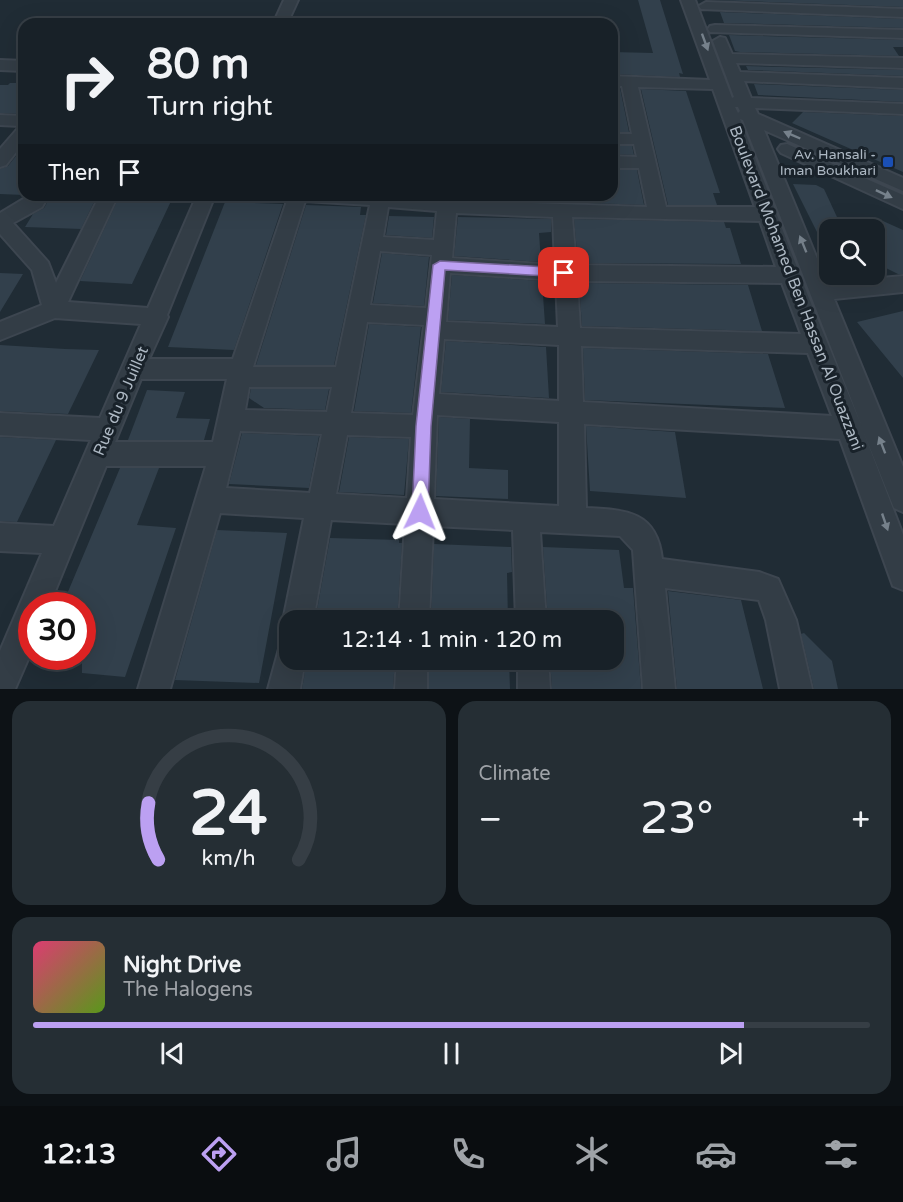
<!DOCTYPE html>
<meta charset="utf-8">
<style>
:root{--surface:#182128;--page:#252e34;--text:#f1f3f6;--muted:#9fa3a8;--line:#363e45;--accent:#bca0f2}
body{margin:0;font-family:"Varela Round",sans-serif;background:var(--page);color:var(--text);height:100vh;display:flex;flex-direction:column;font-size:22px;white-space:nowrap}
*{box-sizing:border-box;margin:0}
p{font-size:20px;color:var(--muted)}
.icon{flex:none;width:33px;height:33px;fill:none;stroke:currentColor;stroke-width:2;stroke-linecap:round;stroke-linejoin:round}
.map{position:relative;height:689px;overflow:hidden}
.drawer{display:flex;flex-direction:column;gap:12px;padding:12px;background:#0d1216;flex:1}
.drawer>*{flex:none}
.top-card{position:absolute;left:18px;top:18px;width:600px;height:183px;border-radius:18px;box-shadow:0 6px 24px #0002,0 0 0 2px var(--line);background:#182128;color:var(--text);overflow:hidden}
.controls{position:absolute;left:819px;top:219px;display:grid;gap:12px}
.controls a{display:grid;place-items:center;width:66px;height:66px;border-radius:12px;background:var(--surface);box-shadow:0 6px 24px #0002,0 0 0 2px var(--line);font-size:30px}
.speed{position:absolute;left:18px;top:592px;display:flex;gap:12px;font-size:30px;font-weight:700;text-align:center}
.speed>*{display:grid;place-content:center;width:78px;height:78px;border-radius:50%;background:var(--surface);box-shadow:0 6px 24px #0002,0 0 0 2px var(--line);line-height:1}
.speed .limit{border:9px solid #d22;background:#fff;color:#111}
.pin{position:absolute;display:grid;place-items:center;width:51px;height:51px;color:#fff;margin:-26px;border-radius:12px;box-shadow:0 3px 9px #0006}
.me{position:absolute;width:66px;margin:-33px;rotate:2deg;stroke-linejoin:round;filter:drop-shadow(0 0 4px #0008)}
.turn{display:flex;align-items:center;gap:21px;height:126px;padding:0 30px;font-size:27px}
.turn .icon{width:78px;height:78px;stroke-width:2.5}
.turn b{display:block;font-size:42px;line-height:51px}
.then{display:flex;align-items:center;height:57px;padding:0 30px;background:#0003;gap:12px;font-size:22px}
.big{font-size:45px;font-weight:600;line-height:1.1}
.drawer .tile{flex:1;display:flex;flex-direction:column;justify-content:center;gap:9px;min-width:0;padding:0 21px;border-radius:18px;background:var(--page)}
.drawer .dial{align-items:center;gap:0}
.dial svg{height:156px;overflow:visible;fill:none;stroke:var(--line);stroke-width:7;stroke-linecap:round;text-anchor:middle}
.dial text{fill:var(--text);stroke:none}
.song{display:flex;align-items:center;gap:18px}
.cover{width:72px;height:72px;border-radius:9px;background:linear-gradient(135deg,hsl(340 70% 55%),hsl(90 70% 35%))}
.played{height:6px;border-radius:3px;background:linear-gradient(90deg,var(--accent) 85%,var(--line) 85%)}
.keys{display:flex;justify-content:space-around;direction:ltr}
.heat{display:flex;justify-content:space-between;align-items:center;font-size:33px;direction:ltr}
.drawer .tiles{flex:1;display:grid;gap:12px;grid-template-columns:1fr 1fr}
.tile:last-child{grid-column:span 2}
.trip{position:absolute;left:279px;top:610px;width:345px;height:60px;border-radius:18px;background:var(--surface);box-shadow:0 6px 24px #0002,0 0 0 2px var(--line);font-weight:600;line-height:60px;text-align:center}
.dock{display:flex;height:96px;justify-content:space-around;align-items:center;background:#0a0d10;color:var(--muted)}
.dock .icon{width:42px;height:42px}
.dock .active{color:var(--accent)}
.dock b{font-size:27px;color:var(--text)}
.map>svg:first-child{display:block}
</style>
<div class="map">
<svg width="903" height="689" viewBox="0 0 903 689">
<rect width="100%" height="100%" fill="#202c35"/>
<path fill="#32404c" d="M638 0H660L683 74 679 73 680 77 612 74V52L653 53Z
M716 0H903V7Z
M720 12 903 19V28L724 23Z
M729 35 903 40V47H893L899 56 740 52 735 51Z
M746 66 903 70V76L748 70Z
M10 83H24V114L0 113V85H8Z
M754 84 903 90V102L758 95Z
M612 88H620L629 132H612Z
M641 89 686 91 720 193H713L717 205H668Z
M803 112 903 116V172L792 123Z
M24 146V195L0 194V169L8 166Z
M612 146H632L634 155 612 154Z
M612 170H637L644 205 508 200V195H612Z
M793 184 816 185 824 189 843 230H830V258Z
M51 196 96 198 81 229 25 227 33 214 44 208Z
M119 197 172 199 132 284 80 281Z
M225 202 283 204 234 350 168 347Z
M306 205 361 207 360 215H366L334 365H256Z
M389 216 434 217 432 238 386 235Z
M458 217 551 219V232L539 233 541 262 454 256Z
M874 217 903 230V274H898L874 262Z
M574 219 724 222 726 228H730L741 264 578 263Z
M382 253 429 257 424 306 373 303Z
M0 273 23 274 0 312Z
M452 275 542 281 545 324 448 320Z
M579 283 748 285 762 331 582 326Z
M903 311V378L857 322Z
M369 324 421 327 411 413 354 411Z
M446 341 546 347 549 398 441 392Z
M0 345 65 349 99 350 68 414 0 411Z
M583 348 768 354 785 408 585 400Z
M251 389H329L325 410 264 408 249 398Z
M147 390 185 392 176 418 210 419 204 440H128Z
M439 417 470 419 469 468 508 470V499L436 496Z
M586 426 675 432 686 498 590 491Z
M242 433 319 436 309 488 229 484Z
M0 437 56 440 17 522 0 521Z
M349 437 409 439 404 495 339 492Z
M120 468H159L137 525 176 528 125 677 82 673V606H62Z
M217 530 287 533 259 683 175 680Z
M330 538 399 540V543H402L397 621H315Z
M434 544 511 547 512 572 507 573 508 621H431Z
M543 547 619 550 624 588H633L641 689H552L550 660H614V621H548Z
M668 591 741 600 763 689H677Z
M804 633 832 661 838 689H814L801 634Z
M307 660H395L393 689H302Z
M429 660H509L510 689H429Z"/>
<g fill="none" stroke-linecap="round" stroke-linejoin="round">
<defs>
<path id="minor" d="M284 0H298L287 24H273Z
M681 0H695L732 98 734 97 713 41 720 37 725 38 732 54 903 58V68L736 63 740 72 903 78V88L744 81 751 98 903 104V114L755 108 758 114 903 178V191L764 130 827 283 903 276V292L834 299 903 467V512L894 508 862 428 903 535V590L893 586 840 439 584 424 586 508C626 510 657 511 662 559L759 572 778 579 796 620 812 689H780L766 620 759 600 665 588 675 689H643L633 550 620 536 540 532 546 621H516L513 530 433 526 429 621H399L405 524 331 520 313 621H290V632L283 621 304 518 220 513 170 689H138L206 466H106L49 606H32V650L15 689H0V651L42 553 0 551V523L54 526 91 440 0 435V413L100 418 141 324 55 318 0 340V322L42 305 32 270 0 234V213L30 195H49L42 207 13 223 48 262 56 283 100 195H118L68 302 148 308 197 195H215L167 315 168 317 149 359H233L289 195H400L447 200 647 207 639 168H612V156L637 157 634 144H612V134H632L622 86H612V76L710 80ZM638 87 713 89 755 207H666ZM735 107H738L740 111 738 113ZM740 119 743 120 862 427 808 296ZM305 201 370 205 336 367H253ZM388 207 437 211 434 240 383 237ZM456 213 553 217 555 265 452 258ZM572 217 760 221 776 267 576 265ZM380 251 432 255 426 308 370 305ZM450 273 556 280 558 327 446 322ZM577 281 782 283 801 334 580 328ZM367 322 424 325 413 415 351 413ZM444 339 559 345V401L439 394ZM581 346 808 353 832 416 583 402ZM141 379H227L213 442H115ZM249 387H332L327 412 245 410ZM437 415 559 422V506L434 499ZM240 431 322 434 310 493 226 488ZM347 435 411 437 407 498 336 494Z
M706 2 903 9V17L701 9 699 6Z
M715 25 903 30V38L710 32 708 29 710 26Z
M0 60 24 61V71L0 70Z
M0 115 24 116V142L6 165 0 167V149L20 126 0 125Z
M787 144 903 195V209L781 153 778 149 781 145Z
M290 645V660H305L300 689H268L279 649Z
M397 660H427V689H395Z
M518 660H548L550 689H518Z"/>
</defs>
<use href="#minor" stroke="#3d4650" stroke-width="4"/>
<use href="#minor" fill="#333d46" fill-rule="evenodd"/>
</g>
<defs><path id="oneway-solid" d="M-6-.8H1V-3.2L6.5 0L1 3.2V.8H-6Z" transform="scale(1.5)"/></defs>
<g fill="#76818b">
<use href="#oneway-solid" transform="translate(705 42) rotate(70)"/>
<use href="#oneway-solid" transform="translate(792 135) rotate(-157)"/>
<use href="#oneway-solid" transform="translate(884 194) rotate(25)"/>
<use href="#oneway-solid" transform="translate(803 244) rotate(-112)"/>
<use href="#oneway-solid" transform="translate(882 445) rotate(-111)"/>
<use href="#oneway-solid" transform="translate(885 522) rotate(71)"/>
</g>
<path fill="#bca0f2" stroke="#7a689d" stroke-width="1.5" d="M440 261 564 268 571 273 564 277 445 270 431 426 428 512 426 517 420 520 415 517 412 512 416 426 433 265Z"/>
<rect fill="#1a4fb4" stroke="#19222a" stroke-width="2" x="882" y="156" width="12" height="12" rx="3"/>
<g text-anchor="middle" dominant-baseline="central" stroke-width="6" stroke-linejoin="round" paint-order="stroke">
<g font-size="14" fill="#adb8c3" stroke="#19222a" text-anchor="end">
<text x="876" y="154">Av. Hansali -<tspan x="876" dy="16">Iman Boukhari</tspan></text>
</g>
<g font-size="16" fill="#adb8c3" stroke="#19222a">
<text transform="translate(796 288) rotate(69)">Boulevard Mohamed Ben Hassan Al Ouazzani</text>
<text transform="translate(121 401) rotate(-67)">Rue du 9 Juillet</text>
</g>
</g>
</svg>
<div class="controls">
<a><svg class="icon" aria-label="search" viewBox="0 0 24 24"><circle cx="10" cy="10" r="6"/><path d="M15 15l6 6"/></svg></a>
</div>
<div class="speed"><div class="limit">30</div></div>
<div class="pin" style="left:564px;top:273px;background:#d93025"><svg class="icon" aria-label="arrive" viewBox="0 0 24 24"><path d="M6 21V4h12l-3 4 3 4H6"/></svg></div>
<svg class="me" style="left:420px;top:512px" viewBox="-20 -20 40 40"><path d="M0-17L14 15 0 8-14 15z" fill="#bca0f2" stroke="#fff" stroke-width="4"/></svg>
<div class="trip">12:14 · 1 min · 120 m</div>
<div class="top-card">
<div class="turn"><svg class="icon" aria-label="right" viewBox="0 0 24 24"><path d="M7 20v-9h11M14 6l5 5-5 5"/></svg><div><b>80 m</b>Turn right</div></div>
<div class="then">Then<svg class="icon" aria-label="arrive" viewBox="0 0 24 24"><path d="M6 21V4h12l-3 4 3 4H6"/></svg></div>
</div>
</div>
<section class="drawer">
<div class="tiles">
<div class="tile dial"><svg viewBox="0 0 100 80">
<path d="M14 69A42 42 0 1 1 86 69"/>
<path d="M14 69A42 42 0 0 1 9 40" stroke="#bca0f2"/>
<text x="50" y="56" font-size="32" font-weight="700">24</text>
<text x="50" y="72" font-size="11">km/h</text>
</svg></div>
<div class="tile"><p>Climate</p>
<div class="heat"><a>−</a><b class="big">23°</b><a>+</a></div>
</div>
<div class="tile">
<div class="song"><i class="cover"></i><div><b>Night Drive</b><p>The Halogens</p></div></div>
<div class="played"></div>
<div class="keys"><svg class="icon" aria-label="previous" viewBox="0 0 24 24"><path d="M18 5L8 12l10 7zM5 5v14"/></svg><svg class="icon" aria-label="pause" viewBox="0 0 24 24"><path d="M8 5v14M16 5v14"/></svg><svg class="icon" aria-label="next" viewBox="0 0 24 24"><path d="M6 5l10 7-10 7zM19 5v14"/></svg></div>
</div>
</div>
</section>
<nav class="dock">
<b>12:13</b>
<svg class="icon active" aria-label="directions" viewBox="0 0 24 24"><path d="M12 3l9 9-9 9-9-9zM9 14v-3h6M13 9l2 2-2 2"/></svg>
<svg class="icon" aria-label="music" viewBox="0 0 24 24"><path d="M9 18V5l10-2v13"/><circle cx="6" cy="18" r="3"/><circle cx="16" cy="16" r="3"/></svg>
<svg class="icon" aria-label="phone" viewBox="0 0 24 24"><path d="M5 4h4l2 5-3 2q2 4 5 5l2-3 5 2v4C11 20 4 13 5 4z"/></svg>
<svg class="icon" aria-label="climate" viewBox="0 0 24 24"><path d="M12 3v18M4 7l16 10M4 17L20 7"/></svg>
<svg class="icon" aria-label="car" viewBox="0 0 24 24"><path d="M5 17H2v-5l4-1 3-4h7l3 4 3 1v5h-3M9 17h6M6 11h13"/><circle cx="7" cy="17" r="2"/><circle cx="17" cy="17" r="2"/></svg>
<svg class="icon" aria-label="filters" viewBox="0 0 24 24"><path d="M4 7h16M4 17h16"/><circle cx="9" cy="7" r="2"/><circle cx="15" cy="17" r="2"/></svg>
</nav>
